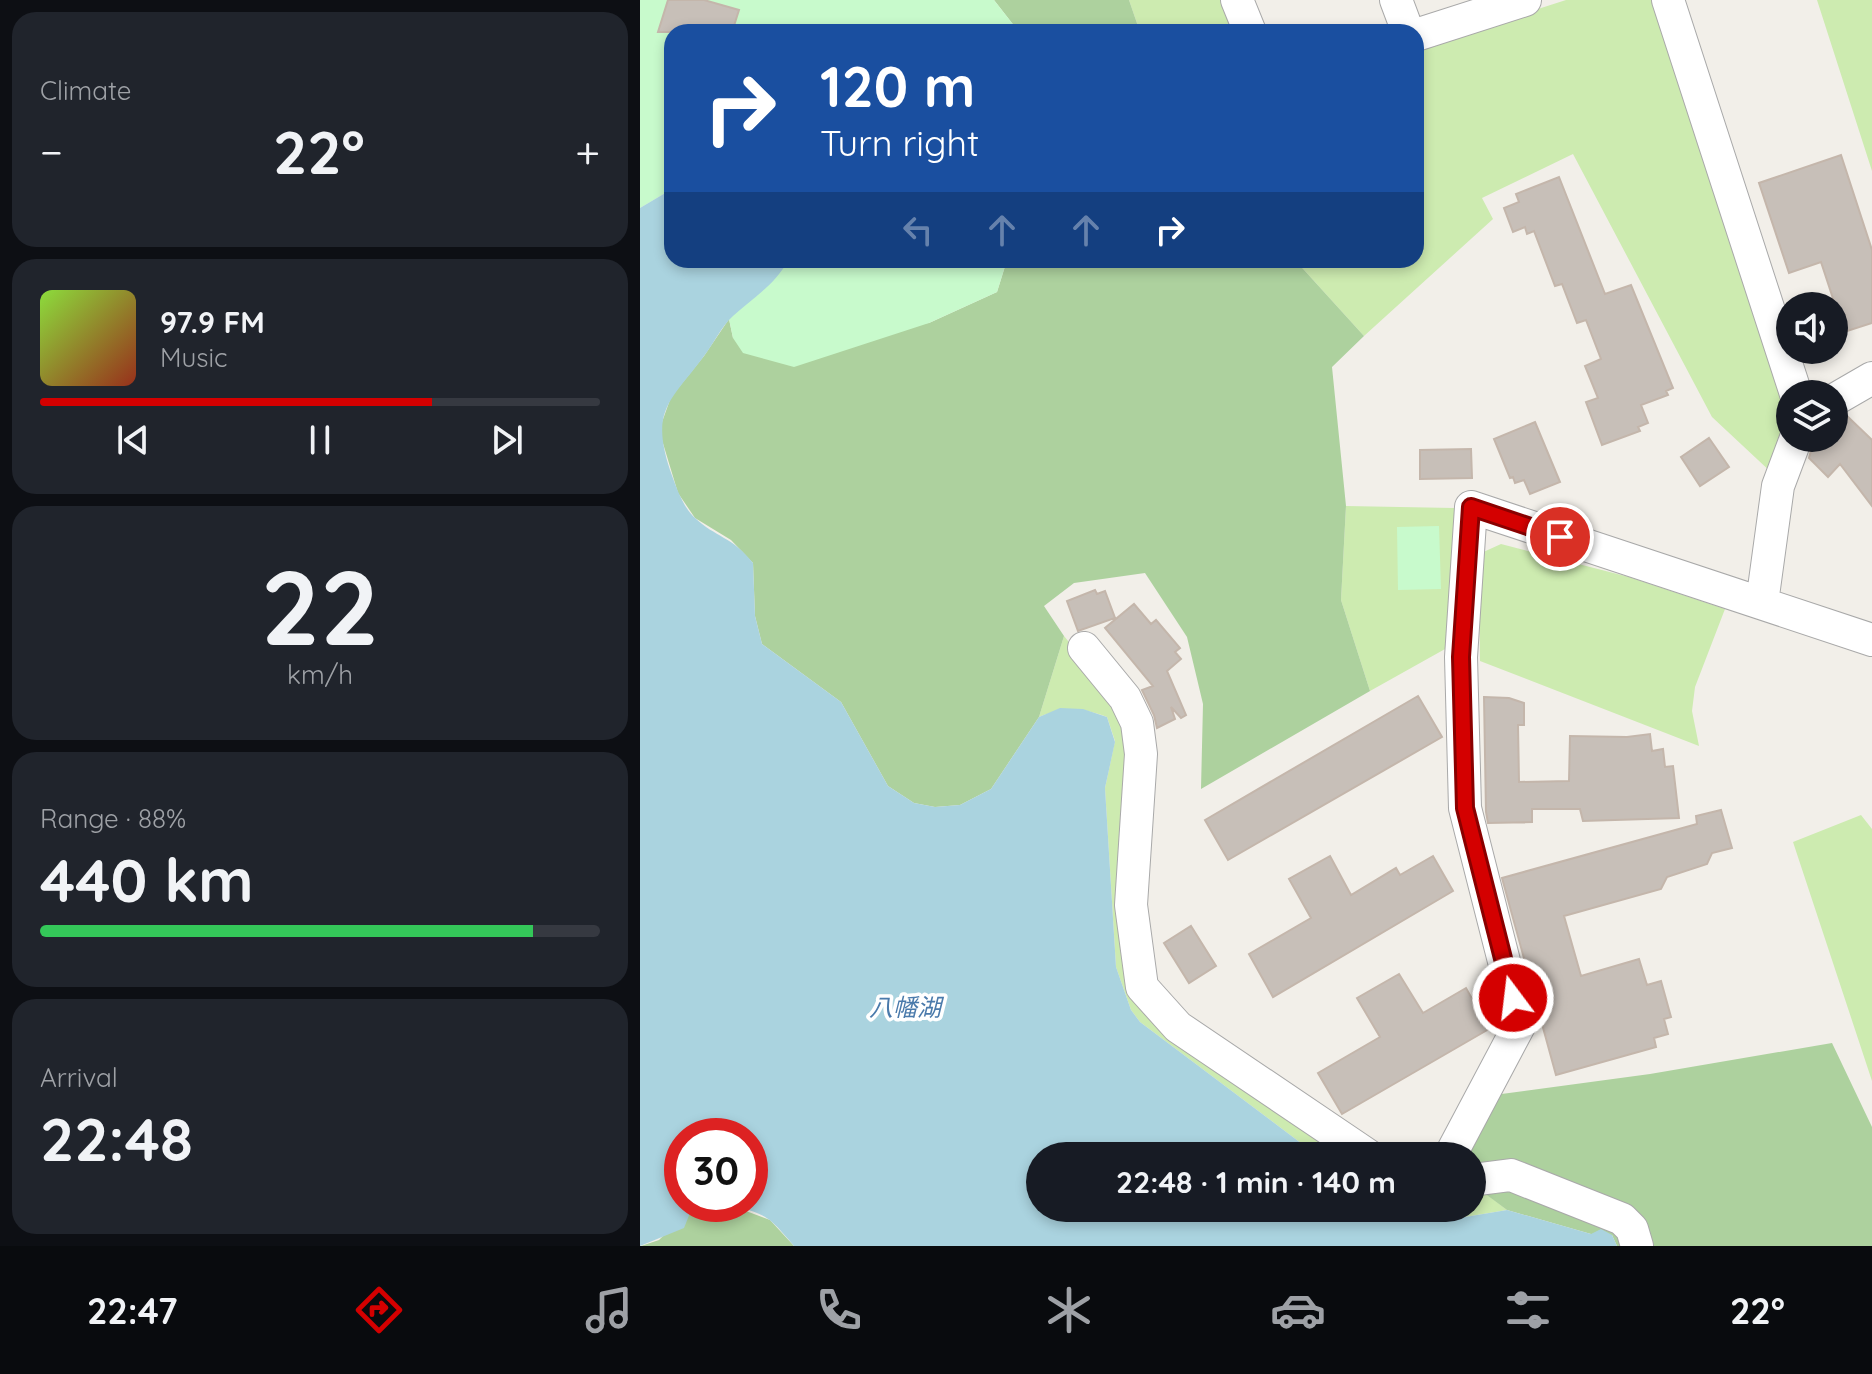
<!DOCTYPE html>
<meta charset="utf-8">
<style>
:root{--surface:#171b24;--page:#20242c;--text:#f1f3f6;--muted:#9ea1a6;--line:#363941;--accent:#d40000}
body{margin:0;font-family:Quicksand,"Noto Sans JP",sans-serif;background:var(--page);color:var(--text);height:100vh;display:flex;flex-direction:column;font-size:30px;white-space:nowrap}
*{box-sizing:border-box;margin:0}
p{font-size:26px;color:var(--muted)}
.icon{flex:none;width:44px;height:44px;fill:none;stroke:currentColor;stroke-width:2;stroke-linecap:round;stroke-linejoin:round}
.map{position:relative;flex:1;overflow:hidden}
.side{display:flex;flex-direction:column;gap:12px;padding:12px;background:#0d0f14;width:640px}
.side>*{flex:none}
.guide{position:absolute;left:24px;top:24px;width:760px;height:244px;border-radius:24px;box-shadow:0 4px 12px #0003;background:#1a4fa0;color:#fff;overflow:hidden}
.tools{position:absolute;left:1136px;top:292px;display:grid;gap:16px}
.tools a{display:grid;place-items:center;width:72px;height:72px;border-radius:50%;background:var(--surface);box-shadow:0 4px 12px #0003;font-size:40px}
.speed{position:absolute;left:24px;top:1118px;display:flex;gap:16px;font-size:40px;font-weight:700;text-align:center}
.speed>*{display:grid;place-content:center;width:104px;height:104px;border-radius:50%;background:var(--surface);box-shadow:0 4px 12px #0003;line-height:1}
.speed .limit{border:12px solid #d22;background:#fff;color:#111}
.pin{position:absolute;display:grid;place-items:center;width:68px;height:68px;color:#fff;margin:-34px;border:4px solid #fff;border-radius:50%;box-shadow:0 2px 8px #0007}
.me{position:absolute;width:88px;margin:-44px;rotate:345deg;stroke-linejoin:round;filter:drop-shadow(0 0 6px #0008)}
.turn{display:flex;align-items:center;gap:28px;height:168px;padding:0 24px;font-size:36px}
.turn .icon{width:104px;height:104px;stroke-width:2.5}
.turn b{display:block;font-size:56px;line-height:68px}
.lanes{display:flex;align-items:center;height:76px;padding:0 24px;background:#0003;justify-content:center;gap:40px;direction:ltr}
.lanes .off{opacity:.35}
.big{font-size:60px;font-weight:800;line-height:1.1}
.side .tile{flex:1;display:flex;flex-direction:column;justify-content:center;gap:12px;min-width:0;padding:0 28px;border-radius:24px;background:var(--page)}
.side .dial{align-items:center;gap:0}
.dial b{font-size:104px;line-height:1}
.song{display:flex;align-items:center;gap:24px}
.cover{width:96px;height:96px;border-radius:12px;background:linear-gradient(135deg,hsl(90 70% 55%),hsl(10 70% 35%))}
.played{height:8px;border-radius:4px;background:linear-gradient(90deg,var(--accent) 70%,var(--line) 70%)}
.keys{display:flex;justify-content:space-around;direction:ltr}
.heat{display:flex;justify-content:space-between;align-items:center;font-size:44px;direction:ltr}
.charge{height:12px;border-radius:6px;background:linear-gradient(90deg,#34c759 88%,var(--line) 0)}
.trip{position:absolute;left:386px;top:1142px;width:460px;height:80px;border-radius:40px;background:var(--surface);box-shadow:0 4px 12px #0003;font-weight:800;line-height:80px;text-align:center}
.dock{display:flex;height:128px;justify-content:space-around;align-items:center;background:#090b0e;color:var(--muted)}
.dock .icon{width:56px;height:56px}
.dock .current{color:var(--accent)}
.dock b{font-size:36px;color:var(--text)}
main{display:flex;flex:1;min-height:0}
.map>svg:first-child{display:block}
</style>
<main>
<section class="side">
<div class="tile"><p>Climate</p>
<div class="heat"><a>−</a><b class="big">22°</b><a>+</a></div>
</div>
<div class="tile">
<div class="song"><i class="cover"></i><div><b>97.9 FM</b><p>Music</p></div></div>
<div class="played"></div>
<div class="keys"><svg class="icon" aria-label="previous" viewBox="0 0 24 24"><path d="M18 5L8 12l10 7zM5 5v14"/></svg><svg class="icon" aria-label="pause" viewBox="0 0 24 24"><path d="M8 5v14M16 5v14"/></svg><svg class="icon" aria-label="next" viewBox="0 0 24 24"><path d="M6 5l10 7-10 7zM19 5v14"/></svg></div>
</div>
<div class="tile dial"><b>22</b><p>km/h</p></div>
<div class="tile"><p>Range · 88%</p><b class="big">440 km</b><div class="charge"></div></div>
<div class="tile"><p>Arrival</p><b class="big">22:48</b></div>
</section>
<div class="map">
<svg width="1232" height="1246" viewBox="0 0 1232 1246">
<rect width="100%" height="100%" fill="#f2efe9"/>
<path fill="#cdebb0" d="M489 0H588L600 32H500Z
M926 0H1014L1150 418V433L1133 474 1072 417 933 154 842 198 853 219 724 336 655 260H776V48Z
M1177 0H1232V171Z
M706 506 814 508V644L730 691 701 600Z
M861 544 989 577 1085 609 1055 687 1052 711 1059 746 840 661 839 554Z
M424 636 472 695 489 726 493 985 712 1156H678L500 1022 491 1010 476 967 465 788 475 741 467 717C439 707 426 706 399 717Z
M1221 815 1232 829V1081L1153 842Z
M833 1184 867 1210 795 1222 754 1208H832Z"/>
<path fill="#add19e" d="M354 0H489L500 32H379Z
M367 260H655L724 336 692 367 706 506 701 600 730 691 561 789 563 704 547 637 505 573 434 583 404 606 424 636 399 717 351 789 320 805 295 807 274 803 248 786 201 702 122 644 115 616 113 563 91 540 55 518 38 493 22 440V422L31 397 64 356 89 319 93 338 289 323 357 292Z
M1192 1043 1232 1127V1246H977L972 1235 951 1234 867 1210 832 1184V1156H819L854 1095 1010 1074Z
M68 1204 106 1211 130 1220 154 1246H1L19 1240 52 1208Z"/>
<path fill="#c8facc" d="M0 0H354L379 32H32V189L0 208Z
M141 260H367L357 292 289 323 154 367 103 353 93 338 89 319Z
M799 526 801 589 758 590 757 527Z"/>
<path fill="#aad3df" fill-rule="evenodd" d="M32 189V260H148C137 283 112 299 93 316 81 327 74 343 64 356 31 401 10 409 30 470 36 486 42 506 55 518 75 537 93 537 113 563L115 616 122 644 201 702 248 786 274 803 295 807 320 805 351 789 399 717 420 708 443 709 467 717 475 742 465 788 476 967 491 1010 500 1022 678 1156H400V1208H754L795 1222 867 1210 951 1234 961 1229 972 1235 977 1246H154C147 1238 140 1229 132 1222 114 1206 75 1202 52 1208L44 1228 0 1246V208ZM42 1136H110V1204H42Z"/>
<path fill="#c7bfb8" stroke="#c4b6ab" stroke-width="2" d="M28 0H64L99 10 92 32H18Z
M1201 155 1232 250V323L1204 332 1181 262 1149 273 1119 183Z
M919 177 965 294 991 285 1033 388 1026 391 1028 395 1001 405 1008 423 998 427 1000 431 962 445 946 402 958 398 945 366 961 359 946 320 937 323 922 284 915 286 894 231 887 234 885 227 873 232 864 208 879 202 876 194Z
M1206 415 1232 440V506L1200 464 1188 477 1169 458 1174 439 1194 438V419Z
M895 422 920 482 890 494 884 480 875 483 873 477 870 478 854 439Z
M1069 438 1089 467 1060 486 1041 457Z
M831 449 832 478 780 479V450Z
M455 590 457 594 465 591 475 618 438 631 427 601Z
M494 604 511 624 516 620 540 648 535 652 541 659 527 671 546 715 541 718 531 707 535 719 517 728 514 715 502 690 513 686 465 628Z
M778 696 802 737 588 860 565 820Z
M844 697 869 698 884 703V725H878L879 782 929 781 930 736 987 737 1010 734 1012 751 1023 749 1025 767 1033 766 1039 818 943 821 940 809H892V822L848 823 846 812Z
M1081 810 1092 848 1072 853 1067 864 1027 877 1021 889 924 916 941 976 999 959 1007 985 1021 981 1031 1017 1024 1019 1028 1034 1014 1038 1016 1047 916 1075 862 878 1057 824 1056 816Z
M690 856 711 895 756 868 760 875 793 856 813 891 633 997 609 954 671 918 649 879Z
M551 926 576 966 549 983 524 943Z
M759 974 783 1013 826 988 849 1029 702 1114 678 1073 740 1037 717 998Z"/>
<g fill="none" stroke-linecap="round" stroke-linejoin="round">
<defs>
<path id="minor" d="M597 0 610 32
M756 0 768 32
M1028 0 1156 394
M776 35 885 0
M1194 400 1232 378
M1122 603 1138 486 1156 438
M444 648 485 698 497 723 501 754 491 905 502 987 538 1027 729 1156
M810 1156 880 1024 825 808 821 657 831 507 1232 640
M832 1180 871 1175 982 1219 992 1229 997 1246"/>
</defs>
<use href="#minor" stroke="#a9a9a9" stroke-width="34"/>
<use href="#minor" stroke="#fff" stroke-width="32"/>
</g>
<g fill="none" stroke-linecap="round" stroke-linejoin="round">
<defs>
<path id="route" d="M873 998 825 808 821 657 831 507 920 537"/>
</defs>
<use href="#route" stroke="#8a0000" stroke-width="20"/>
<use href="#route" stroke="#d40000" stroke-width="14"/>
</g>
<g text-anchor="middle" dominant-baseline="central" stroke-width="7" stroke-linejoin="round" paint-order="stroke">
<g font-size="24" font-style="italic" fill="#4a7aab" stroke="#fff">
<text x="265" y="1007">八幡湖</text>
</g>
</g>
</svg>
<div class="tools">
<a><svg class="icon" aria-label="sound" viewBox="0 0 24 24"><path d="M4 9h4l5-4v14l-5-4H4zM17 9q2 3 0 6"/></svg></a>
<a><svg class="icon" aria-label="layers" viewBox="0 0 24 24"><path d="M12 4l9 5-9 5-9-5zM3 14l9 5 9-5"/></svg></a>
</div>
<div class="speed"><div class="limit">30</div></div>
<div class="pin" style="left:920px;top:537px;background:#d93025"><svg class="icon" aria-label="arrive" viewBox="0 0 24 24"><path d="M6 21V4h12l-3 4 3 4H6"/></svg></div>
<svg class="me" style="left:873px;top:998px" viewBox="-20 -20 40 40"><circle r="17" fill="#d40000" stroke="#fff" stroke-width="3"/><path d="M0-11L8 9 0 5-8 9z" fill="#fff"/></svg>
<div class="trip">22:48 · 1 min · 140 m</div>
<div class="guide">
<div class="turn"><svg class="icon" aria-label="right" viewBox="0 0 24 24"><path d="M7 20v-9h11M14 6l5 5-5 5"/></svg><div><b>120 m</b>Turn right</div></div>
<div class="lanes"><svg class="icon off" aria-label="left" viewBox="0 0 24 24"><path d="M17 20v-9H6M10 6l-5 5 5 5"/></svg><svg class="icon off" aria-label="ahead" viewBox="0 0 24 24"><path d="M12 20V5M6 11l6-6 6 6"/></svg><svg class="icon off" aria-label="ahead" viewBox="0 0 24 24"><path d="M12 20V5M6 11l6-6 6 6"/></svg><svg class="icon" aria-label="right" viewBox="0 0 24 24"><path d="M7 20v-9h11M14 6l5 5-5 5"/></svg></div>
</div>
</div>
</main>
<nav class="dock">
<b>22:47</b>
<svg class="icon current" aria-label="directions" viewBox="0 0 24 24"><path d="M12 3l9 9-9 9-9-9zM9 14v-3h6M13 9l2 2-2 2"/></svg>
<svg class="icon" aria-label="music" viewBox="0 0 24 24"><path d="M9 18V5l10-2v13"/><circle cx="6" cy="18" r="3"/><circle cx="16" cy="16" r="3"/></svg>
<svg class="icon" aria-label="phone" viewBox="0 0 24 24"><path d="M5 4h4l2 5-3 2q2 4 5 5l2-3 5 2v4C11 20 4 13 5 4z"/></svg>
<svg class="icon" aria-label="climate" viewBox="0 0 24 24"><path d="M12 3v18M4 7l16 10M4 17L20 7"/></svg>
<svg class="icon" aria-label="car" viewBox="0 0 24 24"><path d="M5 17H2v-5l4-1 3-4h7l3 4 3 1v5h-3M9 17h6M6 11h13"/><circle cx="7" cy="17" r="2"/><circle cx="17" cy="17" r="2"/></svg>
<svg class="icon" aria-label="filters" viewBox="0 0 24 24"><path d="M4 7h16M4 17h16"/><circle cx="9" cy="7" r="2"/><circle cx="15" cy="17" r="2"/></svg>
<b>22°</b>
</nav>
